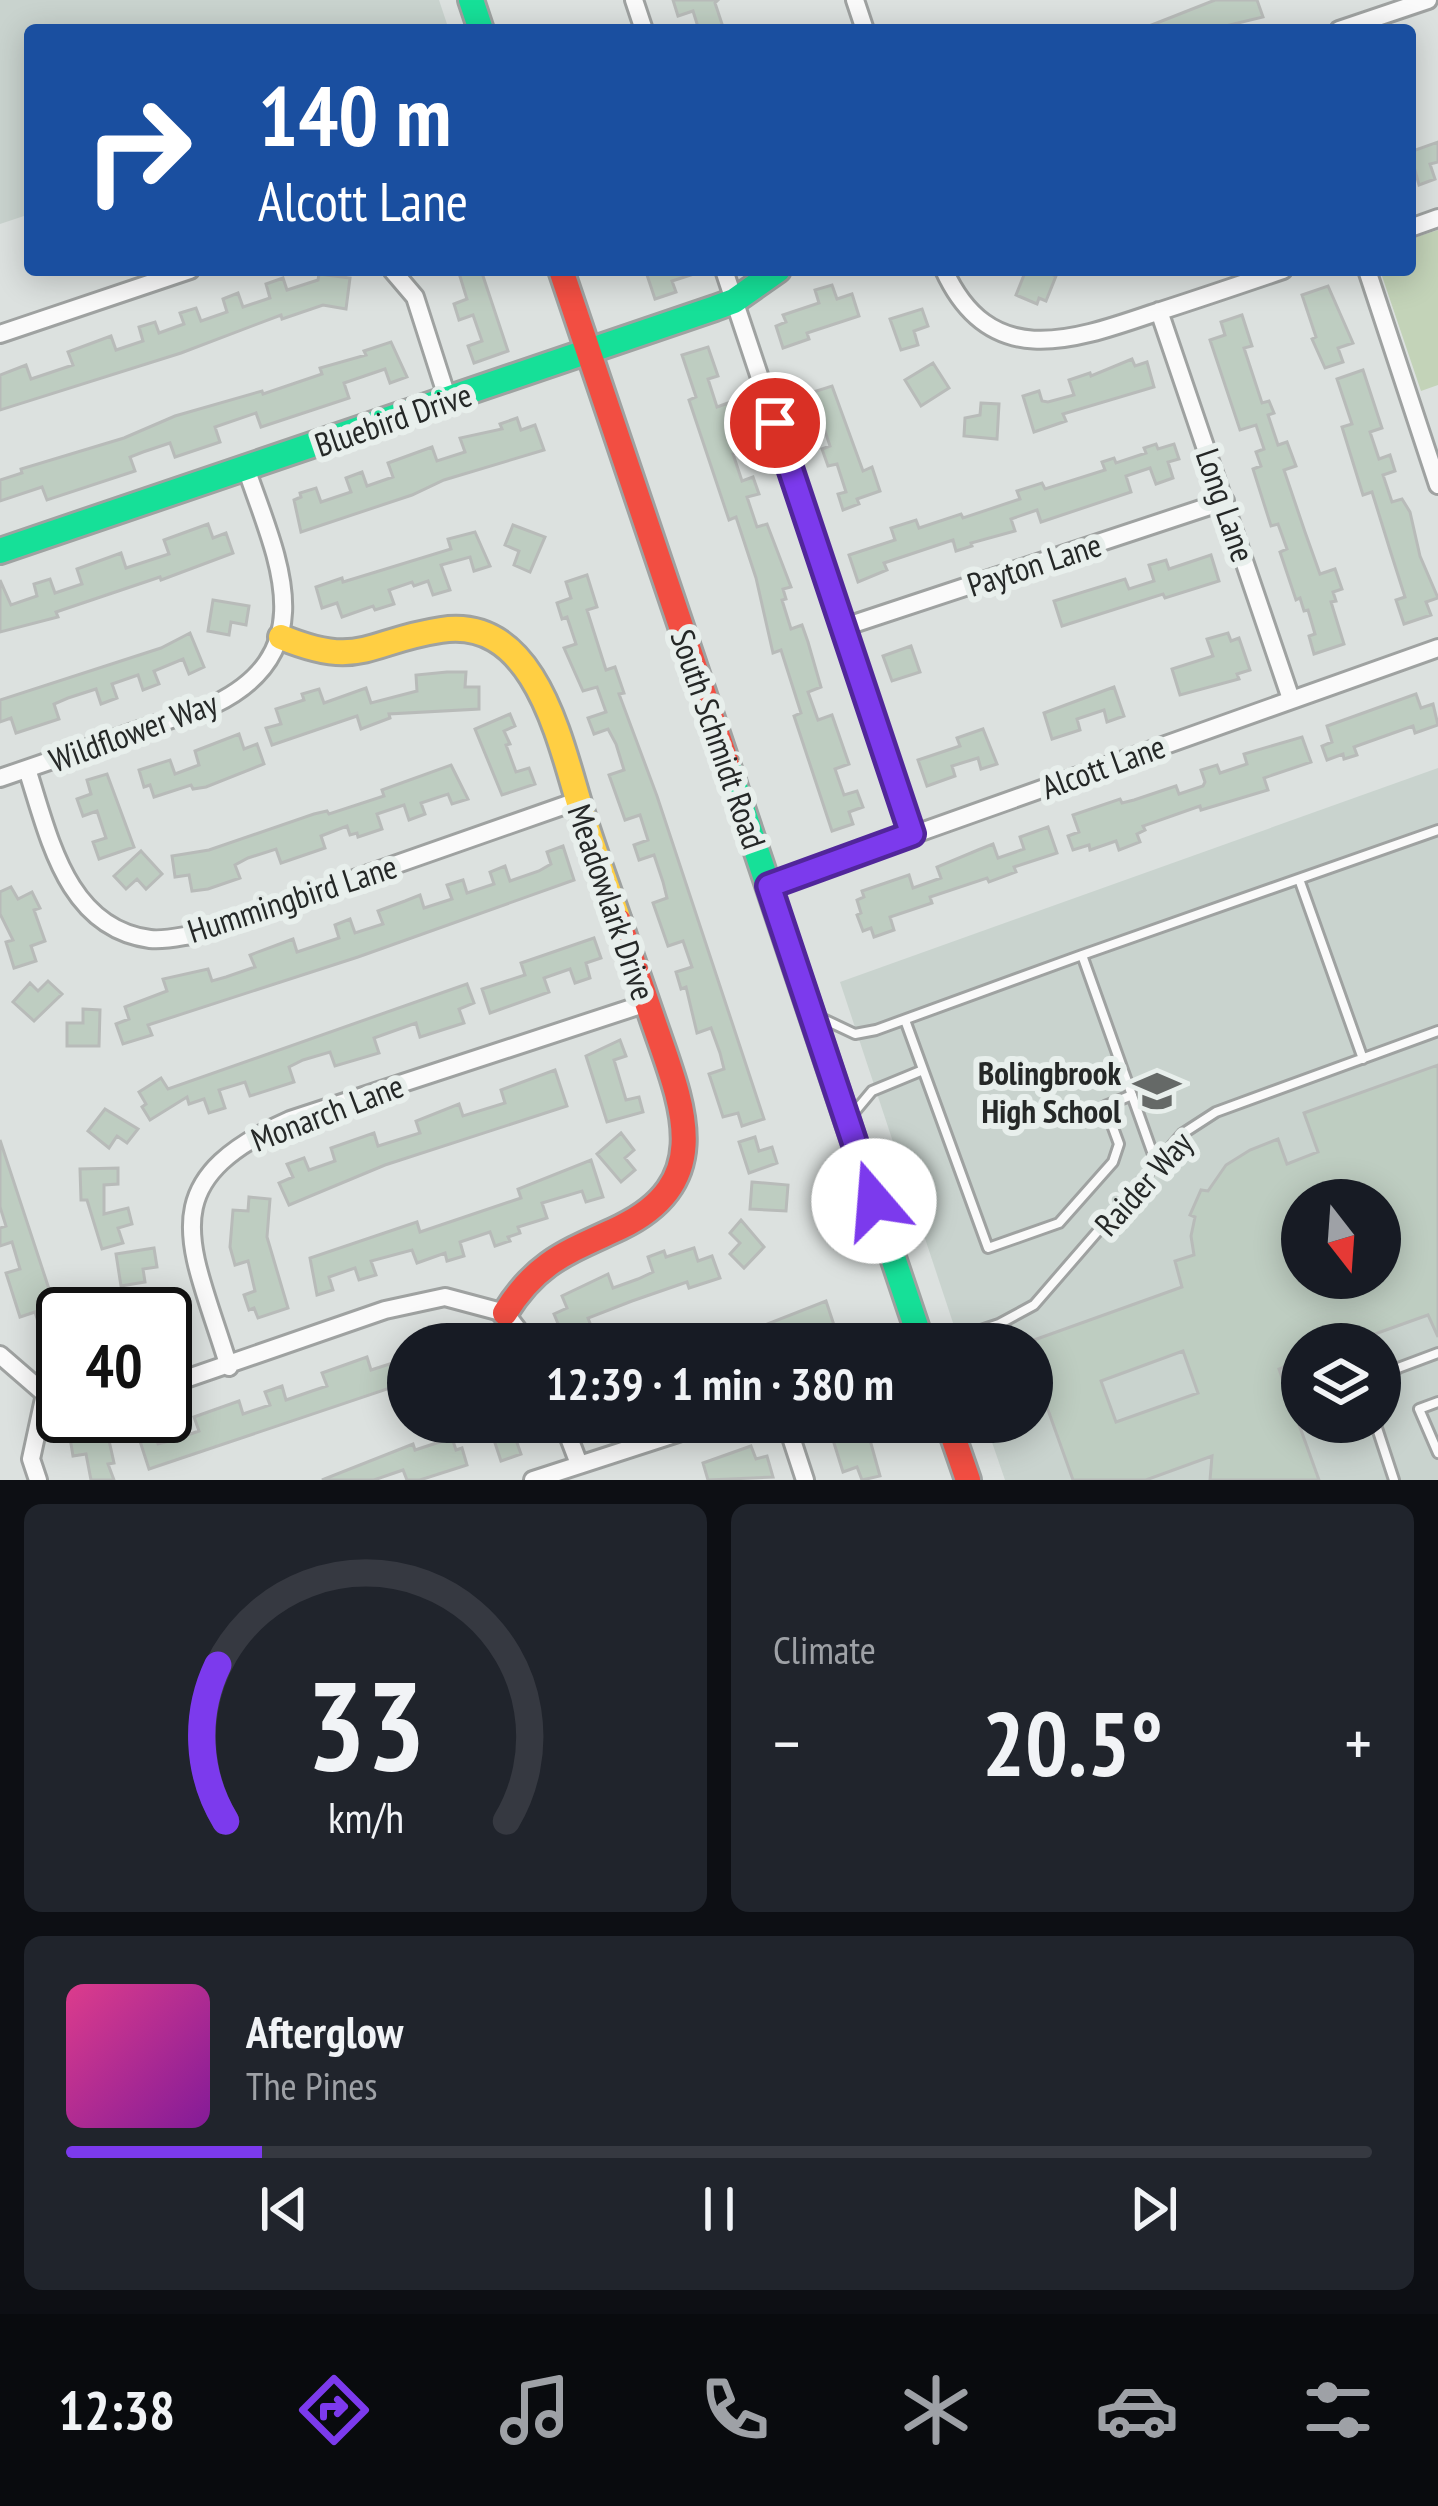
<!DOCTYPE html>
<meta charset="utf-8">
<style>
:root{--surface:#171b24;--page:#20242c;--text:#f1f3f6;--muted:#9ea1a6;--line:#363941;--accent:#7c3aed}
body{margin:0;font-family:"PT Sans Narrow",sans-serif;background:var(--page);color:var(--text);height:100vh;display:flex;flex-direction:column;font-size:45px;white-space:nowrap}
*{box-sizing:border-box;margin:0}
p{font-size:39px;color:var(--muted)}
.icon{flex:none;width:66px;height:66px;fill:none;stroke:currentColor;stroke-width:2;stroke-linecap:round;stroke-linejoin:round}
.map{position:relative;height:1480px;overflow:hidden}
.side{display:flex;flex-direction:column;gap:24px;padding:24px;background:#0d0f14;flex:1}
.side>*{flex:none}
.guide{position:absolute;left:24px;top:24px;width:1392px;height:252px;border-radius:12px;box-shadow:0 6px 30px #0003;background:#1a4fa0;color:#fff;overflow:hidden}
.needle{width:78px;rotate:163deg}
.buttons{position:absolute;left:1281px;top:1179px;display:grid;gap:24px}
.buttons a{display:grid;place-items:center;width:120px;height:120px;border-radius:50%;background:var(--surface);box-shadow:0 6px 30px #0003;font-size:60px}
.speed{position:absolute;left:36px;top:1287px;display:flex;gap:24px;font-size:60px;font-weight:700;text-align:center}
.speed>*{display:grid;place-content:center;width:156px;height:156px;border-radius:50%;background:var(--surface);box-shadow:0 6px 30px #0003;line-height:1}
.speed .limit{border:6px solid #111;border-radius:18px;background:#fff;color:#111}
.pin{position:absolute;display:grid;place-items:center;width:102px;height:102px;color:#fff;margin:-51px;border:6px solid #fff;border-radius:50%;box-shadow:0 3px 12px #0007}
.me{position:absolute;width:132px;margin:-66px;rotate:342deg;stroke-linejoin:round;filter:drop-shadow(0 0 9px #0008)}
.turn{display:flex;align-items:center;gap:42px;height:252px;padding:0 36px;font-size:54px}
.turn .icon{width:156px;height:156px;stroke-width:2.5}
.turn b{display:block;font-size:84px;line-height:102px}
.big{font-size:90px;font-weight:800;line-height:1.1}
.side .tile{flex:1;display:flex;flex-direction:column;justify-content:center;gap:18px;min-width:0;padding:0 42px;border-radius:18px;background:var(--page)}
.side .dial{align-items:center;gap:0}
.dial svg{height:312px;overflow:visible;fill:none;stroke:var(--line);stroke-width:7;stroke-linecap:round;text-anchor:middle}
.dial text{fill:var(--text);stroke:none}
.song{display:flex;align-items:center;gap:36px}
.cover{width:144px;height:144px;border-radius:18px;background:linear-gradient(135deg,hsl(330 70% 55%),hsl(290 70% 35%))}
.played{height:12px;border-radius:6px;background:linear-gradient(90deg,var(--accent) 15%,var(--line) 15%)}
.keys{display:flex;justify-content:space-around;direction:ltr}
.heat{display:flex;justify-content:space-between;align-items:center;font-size:66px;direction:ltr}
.side .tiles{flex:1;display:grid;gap:24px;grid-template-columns:1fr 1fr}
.tile:last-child{grid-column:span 2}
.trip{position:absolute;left:387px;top:1323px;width:666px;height:120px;border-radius:60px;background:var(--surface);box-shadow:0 6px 30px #0003;font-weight:800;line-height:120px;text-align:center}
.tab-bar{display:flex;height:192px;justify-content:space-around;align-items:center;background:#090b0e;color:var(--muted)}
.tab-bar .icon{width:84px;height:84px}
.tab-bar .on{color:var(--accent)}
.tab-bar b{font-size:54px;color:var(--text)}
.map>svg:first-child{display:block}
</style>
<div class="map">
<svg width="1438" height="1480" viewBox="0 0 1438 1480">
<rect width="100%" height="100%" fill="#dce1df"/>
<path fill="#c9d3ce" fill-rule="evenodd" d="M0 0H439L449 30H30V214L0 224Z
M1438 768V1480H1005L985 1422H1032V1344H960L840 982ZM1302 1200H1380V1278H1302ZM1302 1344H1380V1422H1302Z"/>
<path fill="#c3d3b8" d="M1438 230V385L1421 391 1380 270H1410V239Z"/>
<path fill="#becdc1" stroke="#b8bbb9" stroke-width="3" fill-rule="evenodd" d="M673 0H718L715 3 724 30H699L693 11 678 16Z
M1215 0H1257L1263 17 1209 30H1139Z
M1438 142V162L1430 164 1435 179 1419 185 1410 152Z
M458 270H481L508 351 474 363 468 346 482 341 473 315 459 320 454 304 467 299Z
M661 270H696L697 273 672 281 676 292 655 299 647 275Z
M1026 270H1042L1056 276 1046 301 1039 298 1037 304 1016 295Z
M319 274 350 278 346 309 323 305 282 319 281 315 181 353 0 410V375L26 365 31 379 73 365 68 352 111 336 116 350 143 341 139 327 155 322 159 333 184 324 180 313 196 308 201 321 227 312 223 299 238 293 243 307 270 298 266 284 283 278 287 290 318 280Z
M832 285 837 299 852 294 859 316 807 333 809 339 783 348 776 326 786 322 783 315 819 303 815 290Z
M1328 286 1353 343 1338 348 1343 362 1325 368 1312 339 1316 337 1302 295Z
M922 309 928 326 914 331 918 345 901 350 890 319Z
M1242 315 1252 346 1244 348 1262 403 1269 401 1274 413 1268 415 1278 445 1287 442 1296 466 1284 470 1305 532 1320 574 1335 569 1342 589 1333 592 1336 601 1331 602 1344 644 1314 654 1309 636 1315 634 1308 610 1304 611 1300 598 1296 600 1280 552 1287 549 1278 524 1271 526 1253 469 1261 466 1256 452 1264 449 1256 425 1240 430 1210 340 1225 335 1221 322Z
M391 342 407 377 390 383 385 369 344 383 349 398 261 427 256 413 215 427 220 442 175 457 170 443 143 452 130 457 135 471 47 500 42 487 0 501V480L22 473 21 469 124 438 175 416 262 391 263 394 322 374 320 368 366 355 364 351Z
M708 347 718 376 708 379 717 407 728 403 744 451 733 454 742 481 753 477 759 494 747 497 757 527 767 524 791 587 783 589 786 599 782 600 791 629 802 625 808 642 821 687 808 692 818 720 832 715 849 764 835 769 844 795 857 791 863 807 849 812 853 824 832 831 794 716 801 713 781 650 773 653 756 578 736 517 729 520 689 400 696 397 682 355Z
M1132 359 1135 366 1147 362 1154 387 1063 414 1066 421 1034 432 1023 396 1039 391 1042 401 1048 402 1074 395 1069 380 1090 373 1091 376Z
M933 363 949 388 921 406 905 380Z
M1363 370 1382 428 1370 432 1379 459 1390 455 1395 471 1383 475 1392 502 1402 499 1410 512 1420 556 1438 598 1426 602 1431 615 1404 624 1396 600 1405 597 1390 550 1372 492 1363 495 1342 427 1352 424 1337 379Z
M832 386 863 471 872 467 880 491 857 499 859 504 843 510 838 494 846 492 837 464 828 466 822 449 830 446 822 422 816 424 807 394Z
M981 403 999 404 997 439 964 436 965 418 980 415Z
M517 418 521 430 535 425 544 450 444 480 412 495 301 532 294 500 301 497 300 493 316 488 321 502 351 492 346 478 362 472 367 486 393 477 388 463 432 447 437 461 465 452 460 438 502 429 500 424Z
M1156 444 1158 449 1174 444 1179 459 1168 462 1173 478 1156 484 1150 468 1126 476 1131 492 1041 522 1037 510 1011 519 1015 531 971 543 972 546 956 551 953 540 884 563 887 570 858 582 849 555 895 540 891 528 916 520 919 528 961 514 963 518 1020 499 1017 491 1042 483 1045 489 1105 470 1102 462 1114 458 1116 463 1146 453 1144 448Z
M208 524 213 538 226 533 233 553 161 580 160 577 56 612 58 617 0 632V580L11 605 37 596 34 584 50 579 55 593 82 584 77 569 121 553 126 568 169 554 164 540Z
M513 525 545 537 530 572 514 565 519 551 505 545Z
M475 532 490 566 474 571 470 557 441 565 450 590 433 595 428 581 414 586 412 582 389 590 394 604 375 610 373 606 342 617 337 603 322 608 316 587 342 578 343 582 451 549 448 539Z
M1211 555 1219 581 1165 598 1163 594 1062 626 1054 601 1125 579 1129 589 1154 581 1149 565 1166 560 1169 569Z
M587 575 597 607 587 610 606 670 615 667 624 693 619 694 657 796 764 1119 742 1126 738 1113 723 1117 709 1074 724 1069 720 1053 711 1028 697 1033 686 987 681 989 676 972 692 967 683 941 668 946 653 903 667 898 663 882 654 855 639 860 634 845 648 840 640 815 625 820 609 775 624 770 616 744 608 729 594 734 588 718 606 712 597 687 583 691 564 648 576 644 567 617 562 619 557 603 571 598 566 582Z
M213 600 249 606 246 625 231 622 229 635 208 631Z
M190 633 204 667 189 674 183 659 154 671 159 684 143 690 138 675 112 684 117 698 101 704 96 689 68 698 54 704 59 719 16 733 11 718 0 722V700L161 648Z
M1228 633 1231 641 1239 638 1250 670 1237 674 1239 679 1180 695 1172 669 1213 656 1207 639Z
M911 646 920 672 892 681 883 656Z
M447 672H466L465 687H479V709L389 714 390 718 361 729 357 716 272 745 266 728 281 724 276 709 304 700 302 694 319 689 324 703 366 688 371 703 417 691 416 675Z
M1114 687 1124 716 1107 722 1104 710 1077 719 1080 730 1052 739 1044 713Z
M1416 694 1421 708 1433 704 1438 725 1415 733 1413 726 1354 747 1357 755 1344 759 1343 754 1327 760 1322 746 1332 742 1327 726Z
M510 714 515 726 504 731 510 744 506 745 516 772 529 768 535 784 502 795 475 729Z
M983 729 997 764 981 769 978 758 952 766 955 776 927 786 918 760 960 746 957 738Z
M239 734 244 749 257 744 264 764 206 787 193 789 191 785 154 797 150 785 144 787 139 770 170 760 175 774 199 765 195 751Z
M1302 737 1311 762 1264 778 1268 790 1201 810 1200 806 1143 826 1145 830 1137 834 1140 842 1119 850 1116 841 1090 850 1089 845 1073 850 1068 836 1079 832 1073 815 1120 799 1122 803 1134 800 1176 786 1179 794 1203 786 1205 782 1201 770 1217 765 1220 773 1247 764 1244 754Z
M451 765 468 799 452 804 448 794 421 803 425 814 409 820 404 805 377 814 382 829 358 837 357 833 350 835 347 826 321 836 325 848 281 863 276 849 248 858 235 865 240 878 208 889 192 891 189 875 175 877 172 856 209 850 314 814 327 811 329 814 384 796 382 790Z
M107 774 134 847 99 859 93 842 106 838 97 811 83 816 77 799 91 794 87 780Z
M1048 827 1057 853 1014 867 1016 872 989 882 987 878 930 897 932 903 890 917 894 930 874 937 871 928 863 931 857 915 861 913 857 900 864 897 862 891 909 875 913 888 941 878 937 867 978 850 993 844 998 858 1024 849 1020 837Z
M563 846 574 880 358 957 148 1025 152 1035 123 1044 116 1024 129 1019 125 1007 167 991 163 979 208 969 212 981 226 977 255 967 250 955 277 945 293 939 297 952 339 938 335 925 350 919 355 933 383 924 378 911 405 901 420 895 424 908 452 899 447 885 463 880 467 893 494 884 490 872 505 866 510 881 539 871 551 864 547 852Z
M141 851 162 874 146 889 137 879 126 889 114 876Z
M11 887 18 899 32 892 40 908 34 910 45 941 31 946 36 961 14 968 6 942 13 940 0 914V892Z
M594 938 601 958 586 963 590 978 575 983 570 969 544 978 549 992 490 1013 482 989 525 975 521 963Z
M48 981 62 994 34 1021 13 1002 30 983 38 991Z
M467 984 474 1003 459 1009 464 1023 420 1037 416 1023 374 1038 379 1053 335 1066 330 1052 303 1060 289 1067 294 1082 250 1096 245 1082 219 1090 225 1108 209 1113 204 1099 189 1104 187 1097 150 1120 142 1107 146 1104 139 1092 161 1078 168 1089Z
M83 1009 100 1010 99 1046H67V1023H83Z
M620 1040 626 1056 614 1060 626 1100 639 1097 643 1112 607 1122 586 1056Z
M1438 1065V1337L1428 1315 1347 1344H1302V1360L1279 1369 1319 1480H1210L1212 1456 1146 1480H1073L1032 1365V1354L1038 1352 1034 1340 1182 1287 1175 1261 1194 1255 1191 1236 1195 1217 1190 1215 1201 1190 1208 1191 1226 1165 1250 1150 1278 1139 1287 1164 1318 1152 1304 1113ZM1302 1200H1380V1278H1302ZM1183 1351 1198 1393 1116 1422 1101 1381Z
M555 1070 567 1106 385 1165 289 1205 279 1183 293 1177 287 1164 304 1158 309 1170 335 1161 331 1148 374 1133 378 1146 420 1133 416 1121 459 1104 463 1116 505 1103 501 1090Z
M105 1109 138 1129 127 1143 117 1136 109 1148 88 1131Z
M621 1133 634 1150 625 1158 635 1170 621 1182 597 1154Z
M755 1137 759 1151 772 1147 777 1163 749 1173 739 1142Z
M0 1140 51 1295 60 1292 65 1309 63 1320 40 1328 35 1312 20 1317 6 1273 20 1269 12 1242 0 1246V1228L6 1226 0 1207Z
M591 1160 603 1197 586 1202 582 1191 542 1203 547 1218 518 1227 520 1233 508 1237 510 1241 495 1246 490 1232 460 1242 464 1256 447 1261 445 1253 417 1263 412 1250 371 1261 376 1275 359 1280 355 1268 329 1277 333 1290 317 1295 310 1258 417 1222 420 1232 521 1198 518 1189Z
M118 1168V1184L104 1185V1214L128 1208 132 1224 118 1228 123 1243 102 1249 87 1200H81L80 1169Z
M752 1182 788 1185 786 1211 750 1209Z
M249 1197 270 1199 267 1237 288 1308 258 1318 254 1308 249 1310 244 1295 255 1291 248 1261 235 1265 230 1247 233 1210 248 1211Z
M741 1220 764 1247 744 1268 730 1254 740 1243 730 1233Z
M154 1248 157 1267 143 1269 145 1282 121 1286 116 1254Z
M694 1248 698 1261 712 1256 720 1278 689 1288 687 1282 632 1301 588 1318 591 1326 564 1338 554 1314 567 1308 562 1296 608 1274 613 1288 638 1279 653 1272 648 1257 664 1251 666 1257Z
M826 1301 834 1325 820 1330 825 1344H807L803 1334 775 1344H716Z
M367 1357 371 1370 408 1358V1382L149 1469 138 1435 154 1430 158 1444 173 1440 199 1431 194 1417 239 1401 243 1414 270 1405 265 1392 282 1386 286 1400 312 1391 327 1386 322 1373Z
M517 1422H526L530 1435 516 1440 521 1454 501 1461 491 1431Z
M844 1422H865L880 1476 862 1480 857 1467 843 1472 829 1427Z
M86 1435 87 1440 108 1436 114 1463 108 1464 114 1480H91L86 1454 73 1456 70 1438Z
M452 1438 456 1450 462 1448 467 1465 420 1480H407L403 1470 374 1480H322L413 1444 415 1450Z
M751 1446 756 1459 767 1456 773 1477 708 1480 703 1463Z"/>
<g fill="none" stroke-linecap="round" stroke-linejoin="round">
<defs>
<path id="lane" d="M1299 879 1363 1059
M819 1017 855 1034 876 1030 1082 955
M905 1020 988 1248 1059 1223 1113 1162 1119 1144 1105 1106 1132 1095
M852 1115 872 1091 923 1070
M1155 1160 1082 955 1438 830
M939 1344 999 1324 1034 1305 1182 1134 1216 1112 1438 1031
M1380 1383 1398 1368 1438 1353
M1438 1402 1419 1409 1438 1453
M1375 1422 1394 1480"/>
<path id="street" d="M634 0 644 30
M855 0 865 30
M1339 30 1428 0
M1410 228 1438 218
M392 270 415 297 448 400
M724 270 912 834
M944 270C989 369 1069 342 1151 314 1195 300 1239 285 1283 270
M1367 270 1438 485
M1159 311 1291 699
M0 334 190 270
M844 627 1225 501
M27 769C49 836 66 928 150 939 165 941 182 936 197 934L577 801
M0 778 215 704C325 650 276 556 246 468
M769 886 1438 648
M0 1355 45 1394 63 1398
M229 1367C192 1246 147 1183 290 1120L647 1003
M165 1386 385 1310 445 1297 505 1313 529 1344
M563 1422 579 1464
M786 1422 805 1480
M38 1480 31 1459 45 1394
M533 1480 712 1422"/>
<path id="fast" d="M471 0 481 30
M0 551 715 308 734 301 778 270
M727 763 922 1344"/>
<path id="slow" d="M281 637C361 670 367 641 441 630 538 615 561 748 583 816 594 851 607 886 619 921"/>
<path id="jam" d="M561 270 727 763
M505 1313C537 1261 568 1252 621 1227 716 1181 682 1104 655 1026 643 991 631 956 619 921
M948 1422 968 1480"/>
</defs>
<use href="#lane" stroke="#9fa2a1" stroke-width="14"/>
<use href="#street" stroke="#9fa2a1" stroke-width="22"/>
<use href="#fast" stroke="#9fa2a1" stroke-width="30"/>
<use href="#slow" stroke="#9fa2a1" stroke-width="30"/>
<use href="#jam" stroke="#9fa2a1" stroke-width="30"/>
<use href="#lane" stroke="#fafafa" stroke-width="8"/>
<use href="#street" stroke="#fafafa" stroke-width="16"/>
<use href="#fast" stroke="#16e098" stroke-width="24"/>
<use href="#slow" stroke="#ffcf43" stroke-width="24"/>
<use href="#jam" stroke="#f24e42" stroke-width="24"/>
</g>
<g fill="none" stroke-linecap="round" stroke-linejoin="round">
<defs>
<path id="route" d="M775 423 912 834 769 886 874 1201"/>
</defs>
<use href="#route" stroke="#51269a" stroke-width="30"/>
<use href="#route" stroke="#7c3aed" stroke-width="21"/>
</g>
<defs>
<symbol id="school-bare" viewBox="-9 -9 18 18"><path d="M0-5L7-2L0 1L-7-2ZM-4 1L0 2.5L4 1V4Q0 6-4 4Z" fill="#656967" stroke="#e8efec" stroke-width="2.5" paint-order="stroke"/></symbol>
</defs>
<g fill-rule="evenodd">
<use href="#school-bare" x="1124" y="1058" width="66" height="66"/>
</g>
<g text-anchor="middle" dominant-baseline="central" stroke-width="12" stroke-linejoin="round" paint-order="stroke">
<g font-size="33" fill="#252827" stroke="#e8efec">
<text transform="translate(393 419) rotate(-19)">Bluebird Drive</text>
<text transform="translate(1226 505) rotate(71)">Long Lane</text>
<text transform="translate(1034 564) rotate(-18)">Payton Lane</text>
<text transform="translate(133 731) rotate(-20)">Wildflower Way</text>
<text transform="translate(719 739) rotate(71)">South Schmidt Road</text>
<text transform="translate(1103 766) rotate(-20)">Alcott Lane</text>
<text transform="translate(292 898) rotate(-18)">Hummingbird Lane</text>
<text transform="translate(612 902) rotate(71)">Meadowlark Drive</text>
<text transform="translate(327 1112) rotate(-21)">Monarch Lane</text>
<text transform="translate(1143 1183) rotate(-48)">Raider Way</text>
</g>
<g font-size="33" font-weight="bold" fill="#252827" stroke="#e8efec" text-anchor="end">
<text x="1121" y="1072">Bolingbrook<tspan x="1121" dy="38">High School</tspan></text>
</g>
</g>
</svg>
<div class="buttons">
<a><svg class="needle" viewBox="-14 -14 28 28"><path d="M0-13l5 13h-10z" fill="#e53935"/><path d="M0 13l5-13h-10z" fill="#9ea1a6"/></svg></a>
<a><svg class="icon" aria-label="layers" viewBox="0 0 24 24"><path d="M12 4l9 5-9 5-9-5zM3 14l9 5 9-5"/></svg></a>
</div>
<div class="speed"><div class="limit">40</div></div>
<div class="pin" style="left:775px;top:423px;background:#d93025"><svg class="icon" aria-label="arrive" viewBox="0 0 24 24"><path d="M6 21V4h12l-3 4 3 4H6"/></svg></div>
<svg class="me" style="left:874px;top:1201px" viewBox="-20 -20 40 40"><circle r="19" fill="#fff"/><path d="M0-13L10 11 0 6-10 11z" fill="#7c3aed"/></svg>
<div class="trip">12:39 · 1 min · 380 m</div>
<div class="guide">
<div class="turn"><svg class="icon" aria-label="right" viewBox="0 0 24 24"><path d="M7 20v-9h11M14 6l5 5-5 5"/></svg><div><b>140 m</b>Alcott Lane</div></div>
</div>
</div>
<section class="side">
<div class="tiles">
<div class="tile dial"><svg viewBox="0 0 100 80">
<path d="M14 69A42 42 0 1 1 86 69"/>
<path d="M14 69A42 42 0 0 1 12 29" stroke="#7c3aed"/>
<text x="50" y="56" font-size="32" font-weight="700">33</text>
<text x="50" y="72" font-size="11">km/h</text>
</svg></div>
<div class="tile"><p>Climate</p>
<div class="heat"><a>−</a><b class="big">20.5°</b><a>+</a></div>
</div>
<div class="tile">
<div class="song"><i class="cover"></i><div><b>Afterglow</b><p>The Pines</p></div></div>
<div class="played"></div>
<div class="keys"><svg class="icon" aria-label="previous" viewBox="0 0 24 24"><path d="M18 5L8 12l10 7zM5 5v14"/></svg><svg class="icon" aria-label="pause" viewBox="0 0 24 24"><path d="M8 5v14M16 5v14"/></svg><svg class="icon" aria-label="next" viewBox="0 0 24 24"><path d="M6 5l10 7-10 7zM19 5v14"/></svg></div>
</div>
</div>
</section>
<nav class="tab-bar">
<b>12:38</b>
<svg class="icon on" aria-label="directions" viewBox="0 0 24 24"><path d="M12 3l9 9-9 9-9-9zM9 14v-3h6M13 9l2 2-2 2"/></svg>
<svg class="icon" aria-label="music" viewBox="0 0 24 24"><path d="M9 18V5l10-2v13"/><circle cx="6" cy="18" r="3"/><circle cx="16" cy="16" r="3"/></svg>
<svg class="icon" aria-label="phone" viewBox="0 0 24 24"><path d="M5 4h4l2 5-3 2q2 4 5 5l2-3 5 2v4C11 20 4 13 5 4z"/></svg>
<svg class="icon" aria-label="climate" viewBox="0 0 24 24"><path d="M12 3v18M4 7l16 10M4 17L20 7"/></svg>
<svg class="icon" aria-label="car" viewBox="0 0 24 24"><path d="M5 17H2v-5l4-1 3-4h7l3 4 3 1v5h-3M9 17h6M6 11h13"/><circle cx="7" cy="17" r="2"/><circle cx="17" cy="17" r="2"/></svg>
<svg class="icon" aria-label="filters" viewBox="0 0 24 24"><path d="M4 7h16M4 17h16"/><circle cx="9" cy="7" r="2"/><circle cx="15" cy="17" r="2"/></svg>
</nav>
